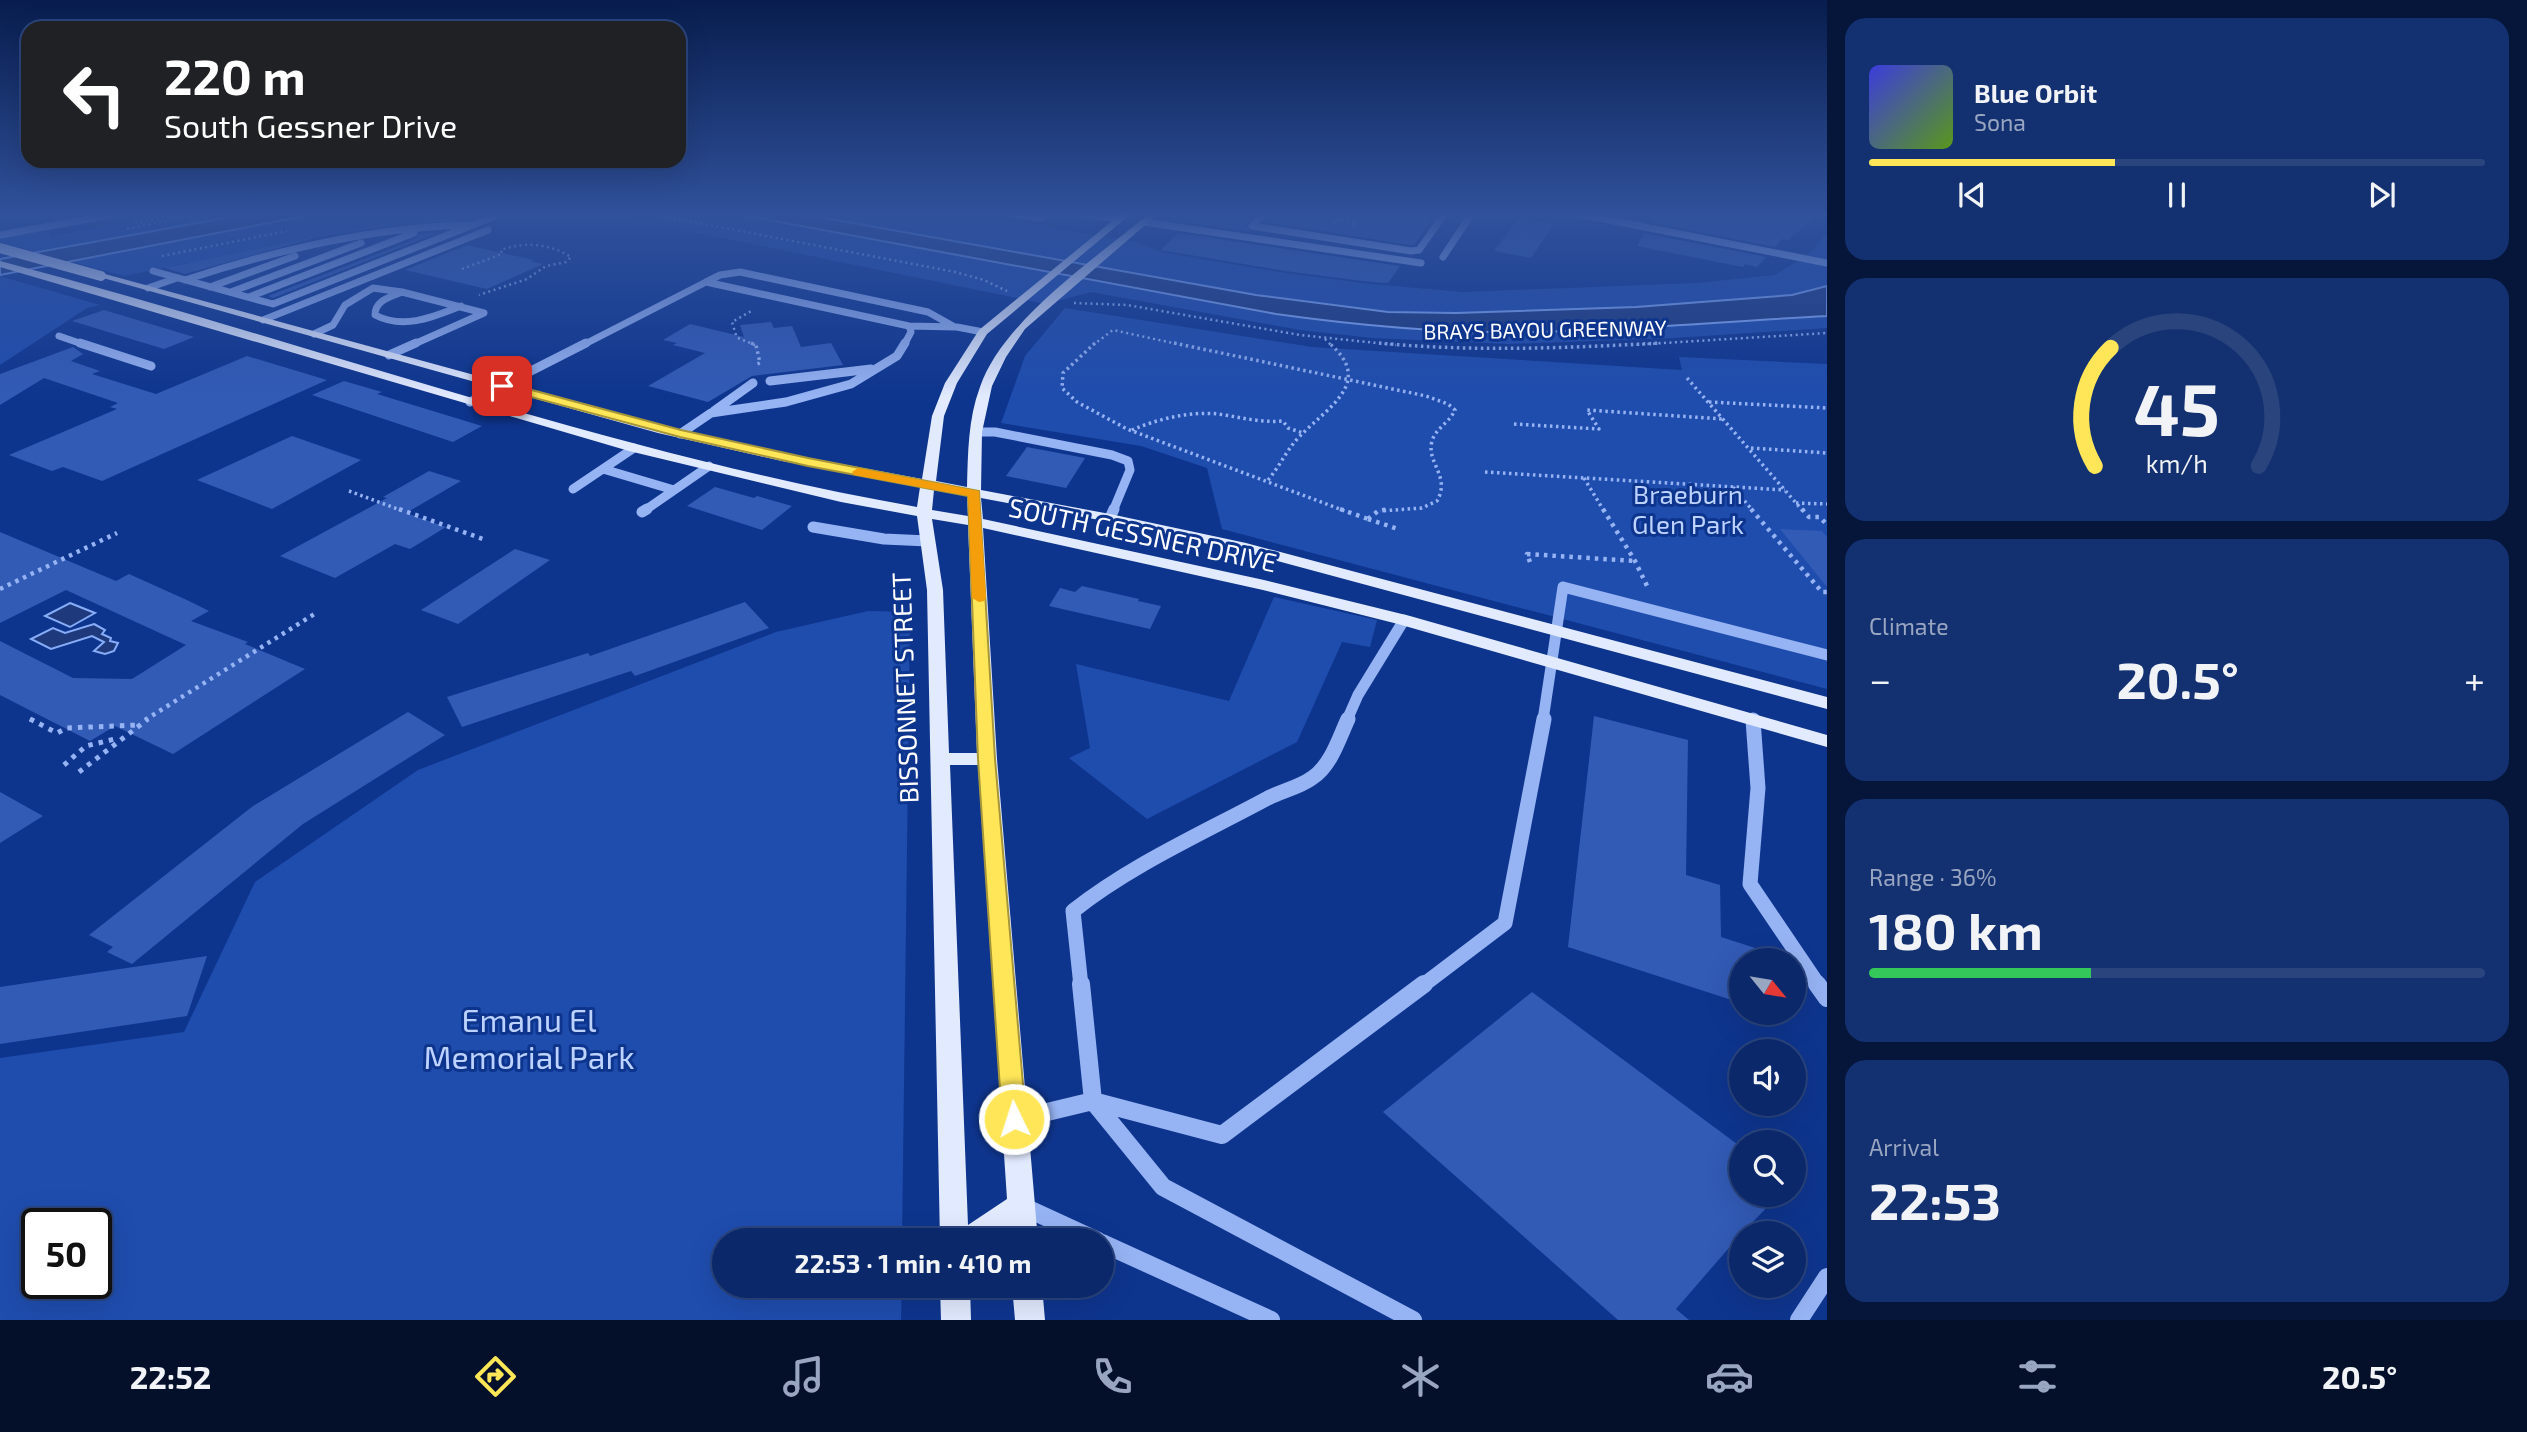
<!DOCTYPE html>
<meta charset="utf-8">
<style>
:root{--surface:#0a286a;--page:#133070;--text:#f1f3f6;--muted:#99a6c1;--line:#2a447e;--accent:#ffe658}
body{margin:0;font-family:"Exo 2",sans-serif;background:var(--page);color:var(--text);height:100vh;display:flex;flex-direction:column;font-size:26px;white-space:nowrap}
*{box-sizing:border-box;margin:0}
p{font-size:23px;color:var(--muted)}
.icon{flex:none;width:38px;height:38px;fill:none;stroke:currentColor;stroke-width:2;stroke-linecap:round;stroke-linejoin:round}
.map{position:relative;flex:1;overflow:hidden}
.details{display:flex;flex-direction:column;gap:18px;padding:18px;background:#06163a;width:700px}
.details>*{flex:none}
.top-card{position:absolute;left:21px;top:21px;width:665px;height:147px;border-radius:21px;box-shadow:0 7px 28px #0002,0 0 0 2px var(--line);background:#202124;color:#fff;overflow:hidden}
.needle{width:46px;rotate:120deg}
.buttons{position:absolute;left:1729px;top:948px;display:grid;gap:14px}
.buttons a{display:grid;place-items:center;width:77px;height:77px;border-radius:50%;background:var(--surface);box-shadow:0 7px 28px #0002,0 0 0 2px var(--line);font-size:35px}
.speed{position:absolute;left:21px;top:1208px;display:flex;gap:14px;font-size:35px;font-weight:700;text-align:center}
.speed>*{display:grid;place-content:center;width:91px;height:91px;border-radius:50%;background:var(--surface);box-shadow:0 7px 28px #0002,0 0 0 2px var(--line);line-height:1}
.speed .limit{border:4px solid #111;border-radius:10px;background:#fff;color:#111}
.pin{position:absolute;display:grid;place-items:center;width:60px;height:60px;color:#fff;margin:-30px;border-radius:14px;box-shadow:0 4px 10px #0006}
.me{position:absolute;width:77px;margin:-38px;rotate:356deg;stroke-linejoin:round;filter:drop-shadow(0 0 5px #0008)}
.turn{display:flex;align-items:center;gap:24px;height:147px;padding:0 28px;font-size:32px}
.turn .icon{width:91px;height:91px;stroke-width:2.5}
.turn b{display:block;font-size:49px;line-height:60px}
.big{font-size:52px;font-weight:700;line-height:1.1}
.details .widget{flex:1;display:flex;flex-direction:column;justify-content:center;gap:10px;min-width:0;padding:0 24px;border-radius:21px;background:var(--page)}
.details .dial{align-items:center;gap:0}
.dial svg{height:182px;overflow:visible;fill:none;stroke:var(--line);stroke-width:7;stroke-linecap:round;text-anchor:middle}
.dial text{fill:var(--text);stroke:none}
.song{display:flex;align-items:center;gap:21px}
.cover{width:84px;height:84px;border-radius:10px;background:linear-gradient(135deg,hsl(240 70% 55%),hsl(90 70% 35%))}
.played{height:7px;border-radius:4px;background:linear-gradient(90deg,var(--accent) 40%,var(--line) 40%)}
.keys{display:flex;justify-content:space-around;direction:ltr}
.heat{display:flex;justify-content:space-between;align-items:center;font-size:38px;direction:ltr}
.charge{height:10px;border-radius:5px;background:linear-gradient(90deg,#34c759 36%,var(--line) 0)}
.trip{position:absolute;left:712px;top:1228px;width:402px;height:70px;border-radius:35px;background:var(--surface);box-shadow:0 7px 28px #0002,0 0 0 2px var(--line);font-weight:700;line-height:70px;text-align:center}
.menu{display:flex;height:112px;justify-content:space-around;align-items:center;background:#04102a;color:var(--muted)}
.menu .icon{width:49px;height:49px}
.menu .selected{color:var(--accent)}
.menu b{font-size:32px;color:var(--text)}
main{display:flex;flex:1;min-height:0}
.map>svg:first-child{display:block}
</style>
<main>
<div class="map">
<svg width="1827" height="1320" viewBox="0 0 1827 1320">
<rect width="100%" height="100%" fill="#0e358e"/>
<path fill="#1f4dae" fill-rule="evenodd" d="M179 213H524L514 217 486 213 398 221 124 276 0 242V237L48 230 51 236Z
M531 213H966L1135 242 1165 253 1286 273 1371 284 1463 292 1696 283 1775 275 1809 254 1827 233V328L1674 338 1508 344 1372 338 1300 330 1091 292 1046 304 664 226Z
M0 276 100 305 87 308 0 365Z
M1065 308 1312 347 1682 370 1679 357 1827 364V689L1222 529 1207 468 1141 446 1001 423 1025 356Z
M1274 597 1377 620 1370 647 1342 642 1297 742 1147 819 1069 758 1090 748 1076 664 1229 701Z
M868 611 910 612 902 1241H724V1286H902L901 1320H0V1058L184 1032 255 882 418 770 776 632ZM37 1223H96V1283H37Z"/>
<path fill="#1e3a7d" stroke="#87acf8" stroke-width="2" d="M252 213H320L0 275V259Z
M731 213H797L1256 295 1388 312 1456 313 1636 307 1792 295 1827 286V316C1730 321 1633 330 1536 332 1449 334 1362 326 1276 314Z
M70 603 95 613 70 627 45 616Z
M94 624 105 630 102 634 111 638 110 641 118 643 114 651 105 654 94 651 104 642 92 636 51 649 31 639 53 628 65 633Z"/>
<path fill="#325bb6" d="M1201 213H1257L1246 224 1250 232 1190 223Z
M1271 213H1436L1415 244 1411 245 1265 222Z
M1656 213H1820L1788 240 1782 239 1775 247 1651 222Z
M484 214 469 220 393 225 322 236 185 274 165 268 324 235 391 223Z
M1518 219 1554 224 1531 258 1494 251Z
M437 233 273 298 268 296 416 239 420 234Z
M1178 233 1400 266 1388 283 1370 282 1285 271 1161 250Z
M1644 233 1766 257 1757 267 1745 264 1743 267 1637 246Z
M467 245 534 260 530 261 543 264 487 289 405 270Z
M104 310 194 337 164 349 72 321Z
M771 322 774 328 792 326 801 347 831 343 843 365 752 376 708 402 648 386 705 353 673 345 677 343 663 340 690 324 744 337 740 325Z
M73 347 83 354 71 361 100 371 92 374 156 394 247 356 327 380 102 481 63 467 52 471 9 455 117 409 110 407 118 403 44 378 0 405V374Z
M344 381 382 392 377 394 482 426 453 442 312 395Z
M292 436 361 460 272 509 197 480Z
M1027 447 1085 458 1066 488 1006 476Z
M429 471 461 481 406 513 446 527 410 549 395 544 335 578 280 556 387 498 383 497Z
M715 487 754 498 757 496 792 506 762 530 687 506Z
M1780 529 1822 531 1827 537V587Z
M0 532 116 581 129 574 189 601 209 611 191 621 248 642 245 644 305 669 173 754 115 726 90 741 0 695V641L73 678 132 679 186 645 66 590 0 623Z
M515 549 550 560 458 624 421 610Z
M1082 586 1139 599 1138 601 1161 606 1150 629 1049 606 1060 588 1075 592Z
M745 602 769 628 635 676 631 671 462 727 447 697 588 653 590 656Z
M408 712 445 735 303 824 132 964 107 952 113 947 89 935 253 806Z
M1594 716 1688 740 1686 875 1720 885 1721 937 1780 956 1779 961H1741V1003L1568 947Z
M0 792 43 816 0 843Z
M207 956 187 1016 0 1044V987Z
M1532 992 1741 1147V1195H1779L1741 1234 1676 1309 1689 1320H1618L1383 1112Z"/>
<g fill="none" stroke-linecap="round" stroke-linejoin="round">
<path stroke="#96b3f3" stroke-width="2.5" stroke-dasharray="2 3.5" stroke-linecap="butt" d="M646 213 955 272 984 280 1007 291
M1336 219 1355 222
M135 223 185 213
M1334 223 1342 213
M1353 225 1364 213
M127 229 201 213
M162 256 287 231
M462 269 502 254 501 250C525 241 550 244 571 257L566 262 546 266 527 279 479 295
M1074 303 1127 305 1300 335 1396 345
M736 335 732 322 753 310
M738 338 755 345
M1325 339 1331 345
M1093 345 1113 330 1182 345
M1631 345 1827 333"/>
<path stroke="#96b3f3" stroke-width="3.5" stroke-dasharray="2.5 3.5" stroke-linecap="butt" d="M751 343 756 345 760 363 755 365
M1095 343 1063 373 1062 388 1077 402 1127 429 1345 511
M1174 343 1426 396 1448 404 1455 410C1450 422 1435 429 1432 441 1426 463 1451 476 1437 501L1422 508 1380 511
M1379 343C1472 352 1567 348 1661 343
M1687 378 1803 511
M1709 402 1827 408
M1514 424 1599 429 1587 410 1723 419
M1132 430C1157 419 1191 411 1218 414 1240 417 1260 423 1283 421L1288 428 1303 433
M1751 448 1827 453
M1485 472 1785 490
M1584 478 1604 511
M1268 480C1280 466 1287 449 1300 436 1328 407 1375 382 1329 343
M1733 487 1753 511
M349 491 403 511
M1796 503 1827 504"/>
<path stroke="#96b3f3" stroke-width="4.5" stroke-dasharray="3.5 5" stroke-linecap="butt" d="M399 509 483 539
M1340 509 1368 519
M1603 509 1635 561 1649 590
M1751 509 1822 592H1827
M1802 509 1809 517H1820L1827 525
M1368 519 1398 529
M1368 519 1378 511 1389 509
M1530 562 1527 554 1635 561
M0 589 117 533
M30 719 32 720
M145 720 316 613"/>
<path stroke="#96b3f3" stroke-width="5" stroke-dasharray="4.5 6" stroke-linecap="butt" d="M30 719 57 733 67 728 139 725
M64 765 86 746 119 738
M79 772 148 719"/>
<path stroke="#96b3f3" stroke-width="7" d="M1004 213 1041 218 1050 213
M1071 213 1119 219
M1265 213 1252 226 1411 251 1419 250 1445 213
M1574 213 1827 263
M1143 222 1421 263
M0 235 121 213
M1443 257 1472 213
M153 271 273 304 493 217
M185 280C276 250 369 228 465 225
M706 282 720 275 740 272 928 312 953 326
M210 287 295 256
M148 288 177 278
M231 292 361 243
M402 292C391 297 375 300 375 315 404 330 433 317 461 306
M249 297 414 233
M263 320 488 230
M314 334 333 325 345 305 373 288 402 292 484 313 412 345
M59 336 85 345
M583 345 706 282 909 326 957 327 983 332
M904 345 911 332 909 326"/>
<path stroke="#96b3f3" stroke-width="9" d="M80 343 151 366
M389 355 416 343
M770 381 871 369
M470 402 586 343
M714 411 753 383
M975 432H995L1112 455 1128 461 1130 470 1113 511
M680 434 711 413 786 402 851 384 897 356 905 343
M603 469 674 490
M573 489 634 448
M644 511 709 466"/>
<path stroke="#96b3f3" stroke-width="11" d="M642 512 647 509
M1110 518 1114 509
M813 527 884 539 928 541
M1347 720 1358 695 1404 620
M1543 720 1563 587 1827 655"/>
<path stroke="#96b3f3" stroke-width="15" d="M1753 720 1758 788 1750 884 1819 986
M1081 986 1073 911C1131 865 1203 833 1268 798 1282 791 1300 787 1312 778 1331 766 1339 738 1348 719
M1422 986 1505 923 1544 719"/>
<path stroke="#96b3f3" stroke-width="18" d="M1081 984 1093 1101 1163 1187 1413 1320
M1817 984 1827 998
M1014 1120 1093 1101 1222 1135 1424 984
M1022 1206 1098 1241
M1102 1243 1271 1320
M1799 1320 1827 1277"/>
<path fill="#e2eaff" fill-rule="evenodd" d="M1122 213H1132L987 334 957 383 944 416 936 481 967 487C968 453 968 419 980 387 1003 320 1096 258 1150 213H1159L1025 329 1006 357 992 386 982 432 981 490 1110 514 1246 543 1827 697V709L1244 552 1110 522 981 498 983 519 1264 580 1410 616 1827 735V747L1398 624 1263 590 983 528 997 759 1038 1241H1010L1009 1230 993 1241H940L927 590 917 516 841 502 629 451 0 267V261C306 341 605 452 917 507L920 487 782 461 658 433 96 276 105 274 665 427 782 453 922 479 932 416 945 383 979 330ZM934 490 967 496 968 516 932 510ZM932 519 968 525 977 753H949L943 590ZM950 765H978L1007 1199 968 1225Z
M940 1286H970L971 1320H941Z
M1012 1286H1042L1045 1320H1015Z"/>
<path stroke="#e2eaff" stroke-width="10" d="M0 248 101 276"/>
</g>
<linearGradient id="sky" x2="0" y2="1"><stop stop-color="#081d4e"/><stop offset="0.54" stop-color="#30519b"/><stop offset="1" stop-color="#30519b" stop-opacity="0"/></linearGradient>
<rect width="1827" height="397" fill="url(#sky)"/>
<path fill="#ffe658" stroke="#a69639" stroke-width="2" d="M502 382 681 430 808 458 979 491 995 759 1026 1119 1023 1127 1014 1130 1006 1127 1002 1119 978 759 968 496 808 466 680 437 498 388 497 386Z"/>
<path fill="#f59e0b" d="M858 468 979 491 986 598 984 601 979 602 972 598 968 496 854 475 852 472Z"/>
<g text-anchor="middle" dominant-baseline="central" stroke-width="6" stroke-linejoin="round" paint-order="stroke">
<g font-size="21" fill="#fff" stroke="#0e358e">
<text transform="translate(1545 329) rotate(-1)">BRAYS BAYOU GREENWAY</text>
</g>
<g font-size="26" fill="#bdd2fe" stroke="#0e358e">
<text x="1688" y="493">Braeburn<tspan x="1688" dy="30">Glen Park</tspan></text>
</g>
<g font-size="26" fill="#fff" stroke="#0e358e">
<text transform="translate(1143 534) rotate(12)">SOUTH GESSNER DRIVE</text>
<text transform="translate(904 688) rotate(-92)">BISSONNET STREET</text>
</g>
<g font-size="32" fill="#bdd2fe" stroke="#0e358e">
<text x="529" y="1019">Emanu El<tspan x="529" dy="37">Memorial Park</tspan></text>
</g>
</g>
</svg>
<div class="buttons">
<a><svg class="needle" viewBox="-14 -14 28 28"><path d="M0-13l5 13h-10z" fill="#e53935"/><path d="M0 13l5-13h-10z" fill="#99a6c1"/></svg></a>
<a><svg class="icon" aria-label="sound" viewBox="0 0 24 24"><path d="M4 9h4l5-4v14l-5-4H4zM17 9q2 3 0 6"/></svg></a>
<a><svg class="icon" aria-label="search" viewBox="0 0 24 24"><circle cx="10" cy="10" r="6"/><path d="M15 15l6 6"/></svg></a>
<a><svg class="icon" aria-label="layers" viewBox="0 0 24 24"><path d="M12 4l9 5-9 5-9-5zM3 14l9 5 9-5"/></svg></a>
</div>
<div class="speed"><div class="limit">50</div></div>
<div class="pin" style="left:502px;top:386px;background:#d93025"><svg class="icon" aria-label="arrive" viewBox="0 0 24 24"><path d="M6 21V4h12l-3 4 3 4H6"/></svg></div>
<svg class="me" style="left:1014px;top:1119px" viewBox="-20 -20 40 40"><circle r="17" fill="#ffe658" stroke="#fff" stroke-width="3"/><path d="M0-11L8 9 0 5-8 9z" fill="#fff"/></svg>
<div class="trip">22:53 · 1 min · 410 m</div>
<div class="top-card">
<div class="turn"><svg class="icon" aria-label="left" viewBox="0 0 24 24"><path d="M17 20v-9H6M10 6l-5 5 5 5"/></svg><div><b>220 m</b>South Gessner Drive</div></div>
</div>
</div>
<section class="details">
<div class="widget">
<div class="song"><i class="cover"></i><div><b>Blue Orbit</b><p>Sona</p></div></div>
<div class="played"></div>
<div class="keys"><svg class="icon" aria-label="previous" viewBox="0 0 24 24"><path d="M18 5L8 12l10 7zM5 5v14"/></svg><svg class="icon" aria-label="pause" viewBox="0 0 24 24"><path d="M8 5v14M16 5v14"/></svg><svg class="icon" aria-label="next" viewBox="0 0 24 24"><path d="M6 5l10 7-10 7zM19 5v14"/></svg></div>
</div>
<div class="widget dial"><svg viewBox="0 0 100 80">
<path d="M14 69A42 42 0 1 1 86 69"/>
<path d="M14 69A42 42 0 0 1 21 17" stroke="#ffe658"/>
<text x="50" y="56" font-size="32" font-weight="700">45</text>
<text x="50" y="72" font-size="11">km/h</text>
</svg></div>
<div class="widget"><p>Climate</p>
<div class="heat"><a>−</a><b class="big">20.5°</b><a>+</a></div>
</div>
<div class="widget"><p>Range · 36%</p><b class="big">180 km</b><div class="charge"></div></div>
<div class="widget"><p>Arrival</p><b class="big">22:53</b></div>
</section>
</main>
<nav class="menu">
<b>22:52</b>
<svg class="icon selected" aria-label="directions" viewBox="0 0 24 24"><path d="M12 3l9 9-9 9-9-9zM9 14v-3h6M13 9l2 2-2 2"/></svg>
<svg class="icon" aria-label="music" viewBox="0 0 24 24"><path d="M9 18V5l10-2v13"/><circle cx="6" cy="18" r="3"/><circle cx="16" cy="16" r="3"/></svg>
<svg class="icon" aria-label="phone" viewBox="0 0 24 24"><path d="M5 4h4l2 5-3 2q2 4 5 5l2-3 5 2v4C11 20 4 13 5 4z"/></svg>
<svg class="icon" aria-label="climate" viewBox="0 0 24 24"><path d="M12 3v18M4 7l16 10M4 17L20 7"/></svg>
<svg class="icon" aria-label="car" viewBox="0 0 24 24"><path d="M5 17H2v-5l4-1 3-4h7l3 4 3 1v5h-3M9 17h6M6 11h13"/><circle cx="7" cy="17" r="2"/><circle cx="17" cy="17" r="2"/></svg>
<svg class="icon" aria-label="filters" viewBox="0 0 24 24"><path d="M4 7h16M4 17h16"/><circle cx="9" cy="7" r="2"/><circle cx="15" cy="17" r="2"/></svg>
<b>20.5°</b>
</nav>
